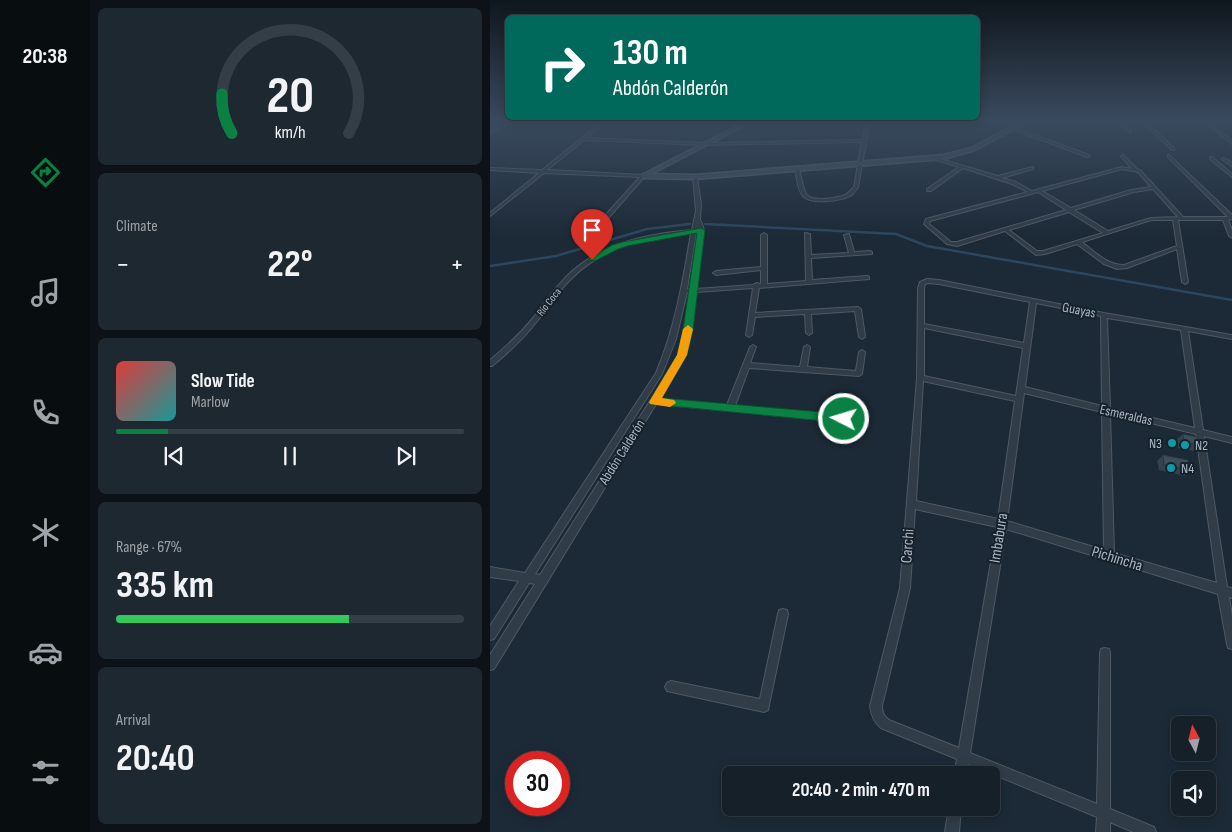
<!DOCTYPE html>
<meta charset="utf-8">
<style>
:root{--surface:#152029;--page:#1e2831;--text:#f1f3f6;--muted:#9da3a8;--line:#343e46;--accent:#0b8043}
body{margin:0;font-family:"Sofia Sans Condensed",sans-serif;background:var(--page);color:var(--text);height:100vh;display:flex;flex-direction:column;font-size:19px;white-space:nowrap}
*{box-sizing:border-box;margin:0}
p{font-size:16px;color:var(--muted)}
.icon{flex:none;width:28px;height:28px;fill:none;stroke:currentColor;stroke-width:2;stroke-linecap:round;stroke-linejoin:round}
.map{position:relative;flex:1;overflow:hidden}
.panel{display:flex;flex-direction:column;gap:8px;padding:8px;background:#0c1217;width:400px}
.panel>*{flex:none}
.guide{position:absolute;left:15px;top:15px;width:475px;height:105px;border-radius:8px;box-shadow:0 2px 12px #0003,0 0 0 1px var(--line);background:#00695c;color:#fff;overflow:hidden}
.needle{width:32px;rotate:353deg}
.buttons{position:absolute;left:681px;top:716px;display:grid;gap:10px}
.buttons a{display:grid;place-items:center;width:45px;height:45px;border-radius:8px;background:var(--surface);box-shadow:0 2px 12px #0003,0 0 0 1px var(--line);font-size:25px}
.speed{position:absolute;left:15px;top:751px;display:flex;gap:10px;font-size:25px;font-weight:700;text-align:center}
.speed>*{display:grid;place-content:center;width:65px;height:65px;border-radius:50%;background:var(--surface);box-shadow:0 2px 12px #0003,0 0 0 1px var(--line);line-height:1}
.speed .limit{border:8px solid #d22;background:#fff;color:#111}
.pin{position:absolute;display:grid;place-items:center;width:42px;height:42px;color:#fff;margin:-51px -21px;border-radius:50% 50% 50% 0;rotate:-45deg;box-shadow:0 0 5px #0007}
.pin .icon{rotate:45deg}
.me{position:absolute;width:55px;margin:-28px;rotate:275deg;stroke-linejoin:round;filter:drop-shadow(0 0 4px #0008)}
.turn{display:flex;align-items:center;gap:18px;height:105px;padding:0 25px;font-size:22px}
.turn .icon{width:65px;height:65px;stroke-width:2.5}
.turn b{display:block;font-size:35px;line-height:42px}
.big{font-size:38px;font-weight:700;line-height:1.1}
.panel .tile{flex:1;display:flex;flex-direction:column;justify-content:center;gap:8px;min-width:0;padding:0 18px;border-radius:8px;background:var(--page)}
.panel .dial{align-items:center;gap:0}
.dial svg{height:130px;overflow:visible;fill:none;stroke:var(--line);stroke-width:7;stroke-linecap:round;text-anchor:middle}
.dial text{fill:var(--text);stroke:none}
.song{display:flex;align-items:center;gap:15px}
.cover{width:60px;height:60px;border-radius:8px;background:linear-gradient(135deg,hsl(0 70% 55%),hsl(180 70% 35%))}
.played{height:5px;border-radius:2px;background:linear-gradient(90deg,var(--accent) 15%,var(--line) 15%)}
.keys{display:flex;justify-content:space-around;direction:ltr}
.heat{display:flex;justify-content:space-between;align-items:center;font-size:28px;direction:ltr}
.charge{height:8px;border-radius:4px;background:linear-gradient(90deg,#34c759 67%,var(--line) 0)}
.trip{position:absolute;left:232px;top:766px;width:278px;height:50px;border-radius:8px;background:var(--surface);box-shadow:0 2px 12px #0003,0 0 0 1px var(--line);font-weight:700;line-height:50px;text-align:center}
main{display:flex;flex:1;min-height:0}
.menu{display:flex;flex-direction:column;width:90px;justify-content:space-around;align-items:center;background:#080d10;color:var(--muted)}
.menu .icon{width:35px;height:35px}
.menu .selected{color:var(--accent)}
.menu b{font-size:22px;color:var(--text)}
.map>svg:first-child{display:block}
</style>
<main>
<nav class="menu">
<b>20:38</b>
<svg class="icon selected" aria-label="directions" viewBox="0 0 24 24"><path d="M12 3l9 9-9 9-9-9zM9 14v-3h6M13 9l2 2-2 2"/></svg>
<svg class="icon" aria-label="music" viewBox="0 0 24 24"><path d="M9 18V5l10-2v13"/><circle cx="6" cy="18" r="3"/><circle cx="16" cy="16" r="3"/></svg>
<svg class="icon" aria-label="phone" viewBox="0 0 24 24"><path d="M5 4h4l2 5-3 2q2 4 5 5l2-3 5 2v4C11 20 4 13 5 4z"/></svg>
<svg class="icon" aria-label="climate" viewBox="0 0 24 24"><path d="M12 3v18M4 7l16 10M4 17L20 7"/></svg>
<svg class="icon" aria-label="car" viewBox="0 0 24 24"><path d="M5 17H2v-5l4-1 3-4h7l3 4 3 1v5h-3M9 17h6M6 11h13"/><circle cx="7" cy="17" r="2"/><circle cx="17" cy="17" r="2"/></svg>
<svg class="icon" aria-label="filters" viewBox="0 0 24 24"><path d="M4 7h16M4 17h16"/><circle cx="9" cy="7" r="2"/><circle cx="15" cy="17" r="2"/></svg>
</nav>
<section class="panel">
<div class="tile dial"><svg viewBox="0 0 100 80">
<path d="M14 69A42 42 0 1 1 86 69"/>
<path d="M14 69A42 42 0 0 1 8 45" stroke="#0b8043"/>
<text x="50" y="56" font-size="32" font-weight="700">20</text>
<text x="50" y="72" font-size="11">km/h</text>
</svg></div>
<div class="tile"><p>Climate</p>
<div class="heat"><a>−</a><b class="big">22°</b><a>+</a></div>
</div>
<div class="tile">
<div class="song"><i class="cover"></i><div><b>Slow Tide</b><p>Marlow</p></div></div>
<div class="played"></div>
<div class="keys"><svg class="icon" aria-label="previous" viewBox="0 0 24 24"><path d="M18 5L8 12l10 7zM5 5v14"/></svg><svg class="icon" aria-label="pause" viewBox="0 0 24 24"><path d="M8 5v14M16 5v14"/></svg><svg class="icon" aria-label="next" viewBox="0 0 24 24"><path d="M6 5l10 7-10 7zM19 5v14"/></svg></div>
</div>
<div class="tile"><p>Range · 67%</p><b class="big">335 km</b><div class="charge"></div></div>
<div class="tile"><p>Arrival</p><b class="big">20:40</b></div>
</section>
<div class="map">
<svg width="742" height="832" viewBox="0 0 742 832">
<rect width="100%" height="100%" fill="#1c2a37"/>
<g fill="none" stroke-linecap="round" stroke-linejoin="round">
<path stroke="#2c465e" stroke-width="2.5" d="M215 224 406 234 437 246 742 300
M0 266 66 256 157 229 200 224"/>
<defs>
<path id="street" d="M113 121H117L97 138 215 143 373 140 375 126 371 123 344 122 342 121H372L379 126 368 187C366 190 364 194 360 196 351 201 321 205 313 196 307 190 307 177 305 169L307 168 309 169C311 175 313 191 317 195 323 202 348 198 355 195 359 193 361 190 364 187L372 142 215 145 94 140 57 170 153 175 155 176 106 232 101 231 150 177 54 173 0 216V213L49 173 0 170V168L52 170Z
M629 121H633L641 130V132H639Z
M651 121H655L684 148V150H682Z
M713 121H717L742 141V144Z
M523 127 599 155 600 156 597 157 522 129Z
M5 128 8 129 0 134V131Z
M633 155 647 169 650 170 693 217H738L678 157V155H679L742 215V219L738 220 742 230V238L739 236 733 220H688L698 282 697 283 695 284 692 282 687 249 637 268 627 269 614 264 587 244 555 254 546 255 515 231 467 246 457 244 434 224 436 219 538 192 522 184 473 168 441 191H437V189L469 167 443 159V157L508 176 543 167V169L512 178 526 182 542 191 632 167 642 169 631 156ZM632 169 648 172 661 187 641 190 581 208 552 191ZM663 189 688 217 661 218 618 231 584 210 644 192ZM548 192 576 210 467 242H461L439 224 440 221ZM579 212 613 233 553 251H547L519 230ZM661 220H683L687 246 634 265C617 265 605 252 592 242Z
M720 157H722L742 174V177L720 159Z
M734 158 742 163V166L733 160 732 159Z
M203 176 207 177 211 204 210 220 211 221 214 230 206 289 263 285 266 283 271 284V270L226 275 223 273 226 271 271 267V235L274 233 277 235V284L316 281 315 233 320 234 321 255 359 253 354 235 359 234 364 252 380 251 382 252V254L321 258 322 280 377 276 379 277V279L269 288 265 313 368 307 371 309 375 337 372 339 369 337 365 311 321 314 322 333 319 335 316 333 315 314 265 317 262 335 259 337 256 335 263 288 206 292 201 330 195 355 169 399 237 405 260 347 263 345 266 347 260 363 310 367 314 347 317 345 320 347 317 367 366 371 369 352 372 350 375 352 372 374 369 376 259 368 245 406 354 416 357 417 358 419 357 421 354 422 166 404 4 669 0 670V655L45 584 39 583 4 639 0 640V626L29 581 0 577V567L35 573 166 373C185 328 193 281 201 233 158 237 114 246 82 278 69 290 59 306 48 320 35 337 19 352 2 366H0V360C16 347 31 333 44 317 55 303 65 288 78 275 111 243 157 234 202 230L206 211ZM208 232 200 289H197L206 233ZM197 292 200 293 195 330 189 355 50 575 45 574 172 374 186 339Z
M437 279 449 280 614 313 742 335V339L698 331 713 430 742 437V443L714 436 737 587 742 588V598L739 597 742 616V649L738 648 737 644 728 594 516 529 480 753 607 804 610 653 611 649 615 648 619 649 620 653V809L664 827 666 832H643L620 822V832H606L607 817 478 764 476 775H464L467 759 391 728C384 722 381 715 380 706L410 588 427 378 428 288 430 282ZM438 283 449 284 540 302 534 343 434 324V288L435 284ZM546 303 611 316 612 406 535 387ZM617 318 691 330 705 428 620 408ZM434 328 533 348 526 396 434 376ZM433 381 525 401 508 519 426 501ZM534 393 612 412 614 550 517 521ZM620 413 706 434 727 583 624 553ZM425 509 507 527 469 748 399 720C394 716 392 713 392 706L420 588Z
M293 609 297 610 298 614 278 710 274 712 177 691 175 687 177 683 181 681 270 699 288 614 289 610Z
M459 808H471L469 832H455Z"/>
<path id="secondary" d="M257 121H263L161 174 205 175 454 155 481 148 533 121H539L485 150 454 159 205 179 153 178 150 176Z"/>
</defs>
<use href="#street" stroke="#4d5965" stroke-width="2"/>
<use href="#secondary" stroke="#4d5965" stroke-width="3"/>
<use href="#street" fill="#303c47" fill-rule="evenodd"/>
<use href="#secondary" fill="#3d4b5b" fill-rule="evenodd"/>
</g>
<path fill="#34424f" d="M693 434 710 445 704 451 688 448 687 439Z
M673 455 700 470 695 476 669 470 667 461Z"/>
<path fill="#3d4d5c" stroke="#2b3640" d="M693 434 707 437 710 445 694 442Z
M673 455 698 460 700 470 674 465Z"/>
<linearGradient id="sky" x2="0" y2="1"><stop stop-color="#0f171e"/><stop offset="0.51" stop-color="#3a4a5e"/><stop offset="1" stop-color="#3a4a5e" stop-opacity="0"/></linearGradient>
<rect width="742" height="237" fill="url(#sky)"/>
<path fill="#0b8043" stroke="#07532c" d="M211 228 215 230 203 330 197 355 172 398 354 414 360 419 358 422 354 423 160 404 159 402 187 355 193 330 207 233 137 246 128 249 105 261 98 260 122 245 133 242Z"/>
<path fill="#f59e0b" d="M198 325 203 329 197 355 172 398 184 400 186 403 180 407 160 404 159 402 187 355 193 329Z"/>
<g fill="#0f9aa8" stroke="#16212b" stroke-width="2">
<circle cx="682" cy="443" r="5"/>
<circle cx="695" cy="445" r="5"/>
<circle cx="681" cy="468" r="5"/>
</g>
<g text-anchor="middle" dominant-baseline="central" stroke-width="4" stroke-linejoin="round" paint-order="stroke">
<g font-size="11" fill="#a9b6c5" stroke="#16212b">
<text transform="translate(59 302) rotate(-52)">Río Coca</text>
</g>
<g font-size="14" fill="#a9b6c5" stroke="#16212b">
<text transform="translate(589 310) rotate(11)">Guayas</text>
<text transform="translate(636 415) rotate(13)">Esmeraldas</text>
<text transform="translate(132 452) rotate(-58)">Abdón Calderón</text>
</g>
<g font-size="14" fill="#a9b6c5" stroke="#16212b" text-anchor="start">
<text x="672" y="443" text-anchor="end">N3</text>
<text x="705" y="445">N2</text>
<text x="691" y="468">N4</text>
</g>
<g font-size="16" fill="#a9b6c5" stroke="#16212b">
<text transform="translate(509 538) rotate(-81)">Imbabura</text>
<text transform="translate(418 546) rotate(-86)">Carchi</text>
<text transform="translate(627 559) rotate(17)">Pichincha</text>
</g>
</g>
</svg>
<div class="buttons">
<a><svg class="needle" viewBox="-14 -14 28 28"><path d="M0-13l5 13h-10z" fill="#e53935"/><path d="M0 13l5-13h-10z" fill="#9da3a8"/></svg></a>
<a><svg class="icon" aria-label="sound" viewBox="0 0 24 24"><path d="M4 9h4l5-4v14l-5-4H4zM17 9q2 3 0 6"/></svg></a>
</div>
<div class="speed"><div class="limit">30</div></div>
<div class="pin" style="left:102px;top:260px;background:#d93025"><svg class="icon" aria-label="arrive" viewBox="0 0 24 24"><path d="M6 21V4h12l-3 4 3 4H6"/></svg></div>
<svg class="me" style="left:354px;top:419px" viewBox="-20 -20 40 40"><circle r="17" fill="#0b8043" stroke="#fff" stroke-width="3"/><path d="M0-11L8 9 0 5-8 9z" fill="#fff"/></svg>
<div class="trip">20:40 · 2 min · 470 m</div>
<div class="guide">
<div class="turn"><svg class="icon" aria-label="right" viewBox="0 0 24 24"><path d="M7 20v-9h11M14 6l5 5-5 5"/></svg><div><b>130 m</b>Abdón Calderón</div></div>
</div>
</div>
</main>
